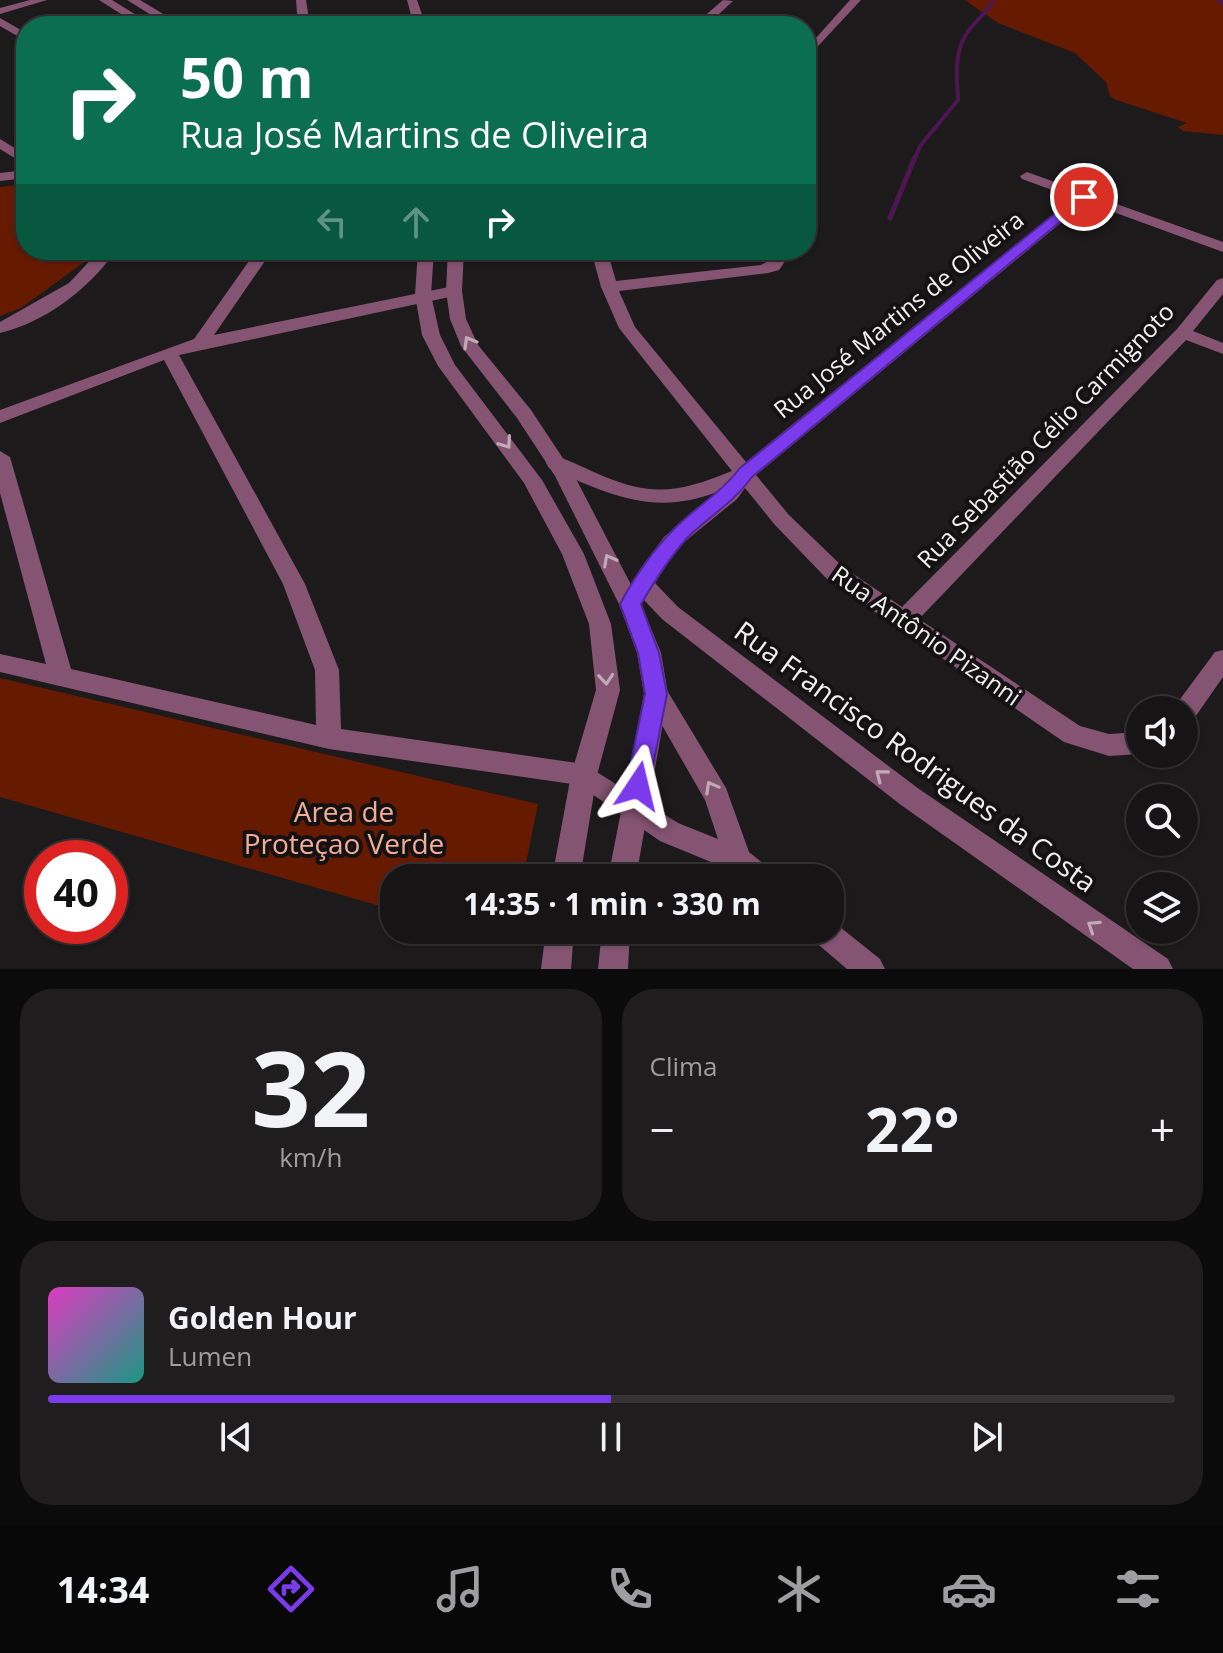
<!DOCTYPE html>
<html lang="pt">
<meta charset="utf-8">
<style>
:root{--surface:#161414;--page:#1f1d1d;--text:#f1f3f6;--muted:#9e9ea0;--line:#353334;--accent:#7c3aed}
body{margin:0;font-family:"Open Sans",sans-serif;background:var(--page);color:var(--text);height:100vh;display:flex;flex-direction:column;font-size:30px;white-space:nowrap}
*{box-sizing:border-box;margin:0}
p{font-size:26px;color:var(--muted)}
.icon{flex:none;width:44px;height:44px;fill:none;stroke:currentColor;stroke-width:2;stroke-linecap:round;stroke-linejoin:round}
.map{position:relative;height:969px;overflow:hidden}
.panel{display:flex;flex-direction:column;gap:20px;padding:20px;background:#0c0b0b;flex:1}
.panel>*{flex:none}
.banner{position:absolute;left:16px;top:16px;width:800px;height:244px;border-radius:32px;box-shadow:0 2px 6px #0004,0 0 0 2px var(--line);background:#0b6e4f;color:#fff;overflow:hidden}
.fabs{position:absolute;left:1126px;top:696px;display:grid;gap:16px}
.fabs a{display:grid;place-items:center;width:72px;height:72px;border-radius:50%;background:var(--surface);box-shadow:0 2px 6px #0004,0 0 0 2px var(--line);font-size:40px}
.speed{position:absolute;left:24px;top:840px;display:flex;gap:16px;font-size:40px;font-weight:700;text-align:center}
.speed>*{display:grid;place-content:center;width:104px;height:104px;border-radius:50%;background:var(--surface);box-shadow:0 2px 6px #0004,0 0 0 2px var(--line);line-height:1}
.speed .limit{border:12px solid #d22;background:#fff;color:#111}
.pin{position:absolute;display:grid;place-items:center;width:68px;height:68px;color:#fff;margin:-34px;border:4px solid #fff;border-radius:50%;box-shadow:0 2px 8px #0007}
.me{position:absolute;width:88px;margin:-44px;rotate:10deg;stroke-linejoin:round;filter:drop-shadow(0 0 6px #0008)}
.turn{display:flex;align-items:center;gap:28px;height:168px;padding:0 32px;font-size:36px}
.turn .icon{width:104px;height:104px;stroke-width:2.5}
.turn b{display:block;font-size:56px;line-height:68px}
.lanes{display:flex;align-items:center;height:76px;padding:0 32px;background:#0003;justify-content:center;gap:40px;direction:ltr}
.lanes .off{opacity:.35}
.big{font-size:60px;font-weight:700;line-height:1.1}
.panel .widget{flex:1;display:flex;flex-direction:column;justify-content:center;gap:12px;min-width:0;padding:0 28px;border-radius:32px;background:var(--page)}
.panel .dial{align-items:center;gap:0}
.dial b{font-size:104px;line-height:1}
.song{display:flex;align-items:center;gap:24px}
.cover{width:96px;height:96px;border-radius:12px;background:linear-gradient(135deg,hsl(310 70% 55%),hsl(170 70% 35%))}
.played{height:8px;border-radius:4px;background:linear-gradient(90deg,var(--accent) 50%,var(--line) 50%)}
.keys{display:flex;justify-content:space-around;direction:ltr}
.heat{display:flex;justify-content:space-between;align-items:center;font-size:44px;direction:ltr}
.panel .tiles{flex:1;display:grid;gap:20px;grid-template-columns:1fr 1fr}
.widget:last-child{grid-column:span 2}
.trip{position:absolute;left:380px;top:864px;width:464px;height:80px;border-radius:32px;background:var(--surface);box-shadow:0 2px 6px #0004,0 0 0 2px var(--line);font-weight:700;line-height:80px;text-align:center}
.tabs{display:flex;height:128px;justify-content:space-around;align-items:center;background:#090808;color:var(--muted)}
.tabs .icon{width:56px;height:56px}
.tabs .current{color:var(--accent)}
.tabs b{font-size:36px;color:var(--text)}
.map>svg:first-child{display:block}
</style>
<div class="map">
<svg width="1223" height="969" viewBox="0 0 1223 969">
<rect width="100%" height="100%" fill="#1d1a1b"/>
<path fill="#661a00" d="M965 0H1223V135L1183 131 1178 127 1187 123 1116 100 1110 96 1106 82 1075 53 998 23Z
M26 184V250H88L87 260 21 308 0 316V187Z
M0 678 538 804 523 878H394V910L0 797Z"/>
<g fill="none" stroke-linecap="round" stroke-linejoin="round">
<path stroke="#4d1653" stroke-width="4" d="M1219 0 1223 4
M915 159 920 146 958 100C957 78 954 55 965 36 973 22 986 15 993 0"/>
<path stroke="#4d1653" stroke-width="5" d="M890 218 915 157"/>
<path fill="#865473" fill-rule="evenodd" d="M296 0H306L310 26H298Z
M407 0H417L426 26H414Z
M723 0 733 1 706 26H693Z
M850 0H861L806 59V49Z
M539 17 543 18 547 26H535L534 20Z
M0 18 26 33V41L0 26Z
M0 139 26 155V165L0 149Z
M26 170V178L0 181V173Z
M1027 172 1223 242V252L1086 202 756 475 789 515 843 567 902 607 1177 329 1217 280 1223 278V294L1193 331 1223 343V354L1186 340 919 619 1080 726 1109 734 1140 732V754L1109 756 1064 742 827 579 775 525 745 488 737 499 678 547 655 583 678 607 919 789 1168 959 1173 969H1133L901 805 662 619 644 600 635 604 627 602 624 596 627 590 664 537 720 491C654 517 610 495 549 468L546 463 556 456C572 461 588 470 603 476 655 498 682 491 732 471L619 328 601 287 591 250H607L616 281 761 265 770 260 765 250H781L786 260 779 270 768 273 619 291 635 327 746 462 1074 198 1022 179 1020 176Z
M100 250H116C90 288 46 322 0 333V322L69 283Z
M252 250H268L265 261 214 335 454 286 462 291 454 296 179 355 305 584 339 670 341 729 584 764 678 823 718 839 705 800 644 694 647 687 656 684 665 687 726 788 749 852 770 869 774 878H739L728 869 660 841 579 785 329 749 0 672V654L46 664 0 493V451L10 457 71 669 316 725 315 670 283 584 164 360 0 423V410L194 339 249 261Z
M1223 650V677L1193 720 1184 723V710H1173L1175 706 1215 652Z
M830 919 880 959 885 969H847L813 940 809 930H830Z"/>
<path fill="#865473" fill-rule="evenodd" d="M30 0H47L0 14V8Z
M99 0H112L154 26H140Z
M127 0H140L183 26H169Z
M418 250H434L431 295 440 335 455 365 542 480 584 554 611 624 620 690 597 775 580 878H552L571 775 596 690 589 624 562 554 524 483 438 366 422 335 415 295Z
M448 250H464L462 291 466 319 478 345 531 410 574 475 641 604 661 653 668 694 636 878H608L644 694 637 653 619 604 555 476 517 418 461 346 450 319 446 291Z
M546 930H574L571 969H541Z
M602 930H630L628 969H598Z"/>
</g>
<defs><path id="oneway-chevron" d="M-2-3.5L2.5 0L-2 3.5" fill="none" stroke-width="1.6" stroke-linecap="round" stroke-linejoin="round" transform="scale(2)"/></defs>
<g stroke="#c1aab8">
<use href="#oneway-chevron" transform="translate(469 342) rotate(-120)"/>
<use href="#oneway-chevron" transform="translate(506 443) rotate(55)"/>
<use href="#oneway-chevron" transform="translate(609 560) rotate(-118)"/>
<use href="#oneway-chevron" transform="translate(606 679) rotate(85)"/>
<use href="#oneway-chevron" transform="translate(881 775) rotate(-142)"/>
<use href="#oneway-chevron" transform="translate(711 787) rotate(-119)"/>
<use href="#oneway-chevron" transform="translate(1093 926) rotate(-147)"/>
</g>
<path fill="#7c3aed" stroke="#51269a" stroke-width="2" d="M1079 194 1090 197 752 477C734 502 710 516 688 537 669 558 655 580 641 604L659 653 667 694 649 786 646 793 638 796 629 793 626 786 645 694 638 653 620 604C635 576 653 550 675 528 697 506 721 493 740 468Z"/>
<g text-anchor="middle" dominant-baseline="central" stroke-width="8" stroke-linejoin="round" paint-order="stroke">
<g font-size="24" fill="#f2f0f0" stroke="#141112">
<text transform="translate(898 314) rotate(-39)">Rua José Martins de Oliveira</text>
<text transform="translate(1045 435) rotate(-46)">Rua Sebastião Célio Carmignoto</text>
<text transform="translate(927 635) rotate(35)">Rua Antônio Pizanni</text>
</g>
<g font-size="28" fill="#f2f0f0" stroke="#141112">
<text transform="translate(916 756) rotate(36)">Rua Francisco Rodrigues da Costa</text>
</g>
<g font-size="28" fill="#f2ac98" stroke="#141112">
<text x="344" y="811">Area de<tspan x="344" dy="32">Proteçao Verde</tspan></text>
</g>
</g>
</svg>
<div class="fabs">
<a><svg class="icon" aria-label="sound" viewBox="0 0 24 24"><path d="M4 9h4l5-4v14l-5-4H4zM17 9q2 3 0 6"/></svg></a>
<a><svg class="icon" aria-label="search" viewBox="0 0 24 24"><circle cx="10" cy="10" r="6"/><path d="M15 15l6 6"/></svg></a>
<a><svg class="icon" aria-label="layers" viewBox="0 0 24 24"><path d="M12 4l9 5-9 5-9-5zM3 14l9 5 9-5"/></svg></a>
</div>
<div class="speed"><div class="limit">40</div></div>
<div class="pin" style="left:1084px;top:197px;background:#d93025"><svg class="icon" aria-label="arrive" viewBox="0 0 24 24"><path d="M6 21V4h12l-3 4 3 4H6"/></svg></div>
<svg class="me" style="left:638px;top:786px" viewBox="-20 -20 40 40"><path d="M0-17L14 15 0 8-14 15z" fill="#7c3aed" stroke="#fff" stroke-width="4"/></svg>
<div class="trip">14:35 · 1 min · 330 m</div>
<div class="banner">
<div class="turn"><svg class="icon" aria-label="right" viewBox="0 0 24 24"><path d="M7 20v-9h11M14 6l5 5-5 5"/></svg><div><b>50 m</b>Rua José Martins de Oliveira</div></div>
<div class="lanes"><svg class="icon off" aria-label="left" viewBox="0 0 24 24"><path d="M17 20v-9H6M10 6l-5 5 5 5"/></svg><svg class="icon off" aria-label="ahead" viewBox="0 0 24 24"><path d="M12 20V5M6 11l6-6 6 6"/></svg><svg class="icon" aria-label="right" viewBox="0 0 24 24"><path d="M7 20v-9h11M14 6l5 5-5 5"/></svg></div>
</div>
</div>
<section class="panel">
<div class="tiles">
<div class="widget dial"><b>32</b><p>km/h</p></div>
<div class="widget"><p>Clima</p>
<div class="heat"><a>−</a><b class="big">22°</b><a>+</a></div>
</div>
<div class="widget">
<div class="song"><i class="cover"></i><div><b>Golden Hour</b><p>Lumen</p></div></div>
<div class="played"></div>
<div class="keys"><svg class="icon" aria-label="previous" viewBox="0 0 24 24"><path d="M18 5L8 12l10 7zM5 5v14"/></svg><svg class="icon" aria-label="pause" viewBox="0 0 24 24"><path d="M8 5v14M16 5v14"/></svg><svg class="icon" aria-label="next" viewBox="0 0 24 24"><path d="M6 5l10 7-10 7zM19 5v14"/></svg></div>
</div>
</div>
</section>
<nav class="tabs">
<b>14:34</b>
<svg class="icon current" aria-label="directions" viewBox="0 0 24 24"><path d="M12 3l9 9-9 9-9-9zM9 14v-3h6M13 9l2 2-2 2"/></svg>
<svg class="icon" aria-label="music" viewBox="0 0 24 24"><path d="M9 18V5l10-2v13"/><circle cx="6" cy="18" r="3"/><circle cx="16" cy="16" r="3"/></svg>
<svg class="icon" aria-label="phone" viewBox="0 0 24 24"><path d="M5 4h4l2 5-3 2q2 4 5 5l2-3 5 2v4C11 20 4 13 5 4z"/></svg>
<svg class="icon" aria-label="climate" viewBox="0 0 24 24"><path d="M12 3v18M4 7l16 10M4 17L20 7"/></svg>
<svg class="icon" aria-label="car" viewBox="0 0 24 24"><path d="M5 17H2v-5l4-1 3-4h7l3 4 3 1v5h-3M9 17h6M6 11h13"/><circle cx="7" cy="17" r="2"/><circle cx="17" cy="17" r="2"/></svg>
<svg class="icon" aria-label="filters" viewBox="0 0 24 24"><path d="M4 7h16M4 17h16"/><circle cx="9" cy="7" r="2"/><circle cx="15" cy="17" r="2"/></svg>
</nav>
